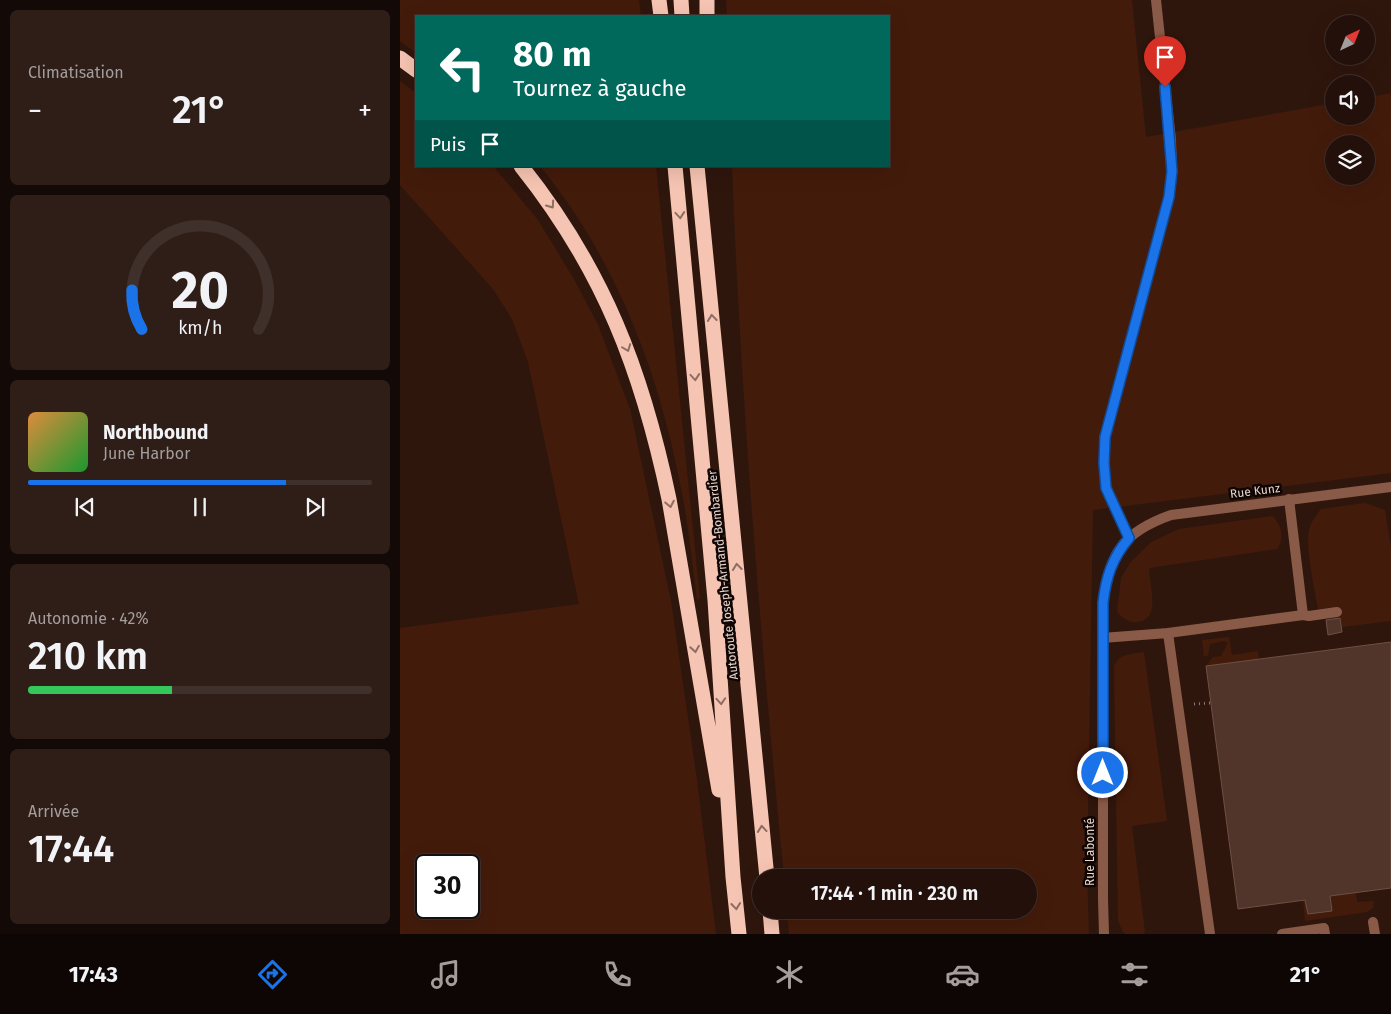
<!DOCTYPE html>
<html lang="fr">
<meta charset="utf-8">
<style>
:root{--surface:#23100a;--page:#2f1e18;--text:#f1f3f6;--muted:#a39d9c;--line:#40302b;--accent:#1a73e8}
body{margin:0;font-family:"Fira Sans",sans-serif;background:var(--page);color:var(--text);height:100vh;display:flex;flex-direction:column;font-size:19px;white-space:nowrap}
*{box-sizing:border-box;margin:0}
p{font-size:16px;color:var(--muted)}
.icon{flex:none;width:28px;height:28px;fill:none;stroke:currentColor;stroke-width:2;stroke-linecap:round;stroke-linejoin:round}
.map{position:relative;flex:1;overflow:hidden}
.panel{display:flex;flex-direction:column;gap:10px;padding:10px;background:#130906;width:400px}
.panel>*{flex:none}
.top-card{position:absolute;left:15px;top:15px;width:475px;height:152px;border-radius:0px;box-shadow:0 5px 20px #0002,0 0 0 1px var(--line);background:#00695c;color:#fff;overflow:hidden}
.needle{width:32px;rotate:43deg}
.controls{position:absolute;left:925px;top:15px;display:grid;gap:10px}
.controls a{display:grid;place-items:center;width:50px;height:50px;border-radius:50%;background:var(--surface);box-shadow:0 5px 20px #0002,0 0 0 1px var(--line);font-size:25px}
.speed{position:absolute;left:15px;top:854px;display:flex;gap:10px;font-size:25px;font-weight:700;text-align:center}
.speed>*{display:grid;place-content:center;width:65px;height:65px;border-radius:50%;background:var(--surface);box-shadow:0 5px 20px #0002,0 0 0 1px var(--line);line-height:1}
.speed .limit{border:2px solid #111;border-radius:8px;background:#fff;color:#111}
.pin{position:absolute;display:grid;place-items:center;width:42px;height:42px;color:#fff;margin:-51px -21px;border-radius:50% 50% 50% 0;rotate:-45deg;box-shadow:0 0 5px #0007}
.pin .icon{rotate:45deg}
.me{position:absolute;width:55px;margin:-28px;rotate:0deg;stroke-linejoin:round;filter:drop-shadow(0 0 4px #0008)}
.turn{display:flex;align-items:center;gap:18px;height:105px;padding:0 15px;font-size:22px}
.turn .icon{width:65px;height:65px;stroke-width:2.5}
.turn b{display:block;font-size:35px;line-height:42px}
.then{display:flex;align-items:center;height:48px;padding:0 15px;background:#0003;gap:10px;font-size:19px}
.big{font-size:38px;font-weight:600;line-height:1.1}
.panel .card{flex:1;display:flex;flex-direction:column;justify-content:center;gap:8px;min-width:0;padding:0 18px;border-radius:8px;background:var(--page)}
.panel .dial{align-items:center;gap:0}
.dial svg{height:130px;overflow:visible;fill:none;stroke:var(--line);stroke-width:7;stroke-linecap:round;text-anchor:middle}
.dial text{fill:var(--text);stroke:none}
.song{display:flex;align-items:center;gap:15px}
.cover{width:60px;height:60px;border-radius:8px;background:linear-gradient(135deg,hsl(30 70% 55%),hsl(130 70% 35%))}
.played{height:5px;border-radius:2px;background:linear-gradient(90deg,var(--accent) 75%,var(--line) 75%)}
.keys{display:flex;justify-content:space-around;direction:ltr}
.heat{display:flex;justify-content:space-between;align-items:center;font-size:28px;direction:ltr}
.charge{height:8px;border-radius:4px;background:linear-gradient(90deg,#34c759 42%,var(--line) 0)}
.trip{position:absolute;left:352px;top:869px;width:285px;height:50px;border-radius:25px;background:var(--surface);box-shadow:0 5px 20px #0002,0 0 0 1px var(--line);font-weight:600;line-height:50px;text-align:center}
.tabs{display:flex;height:80px;justify-content:space-around;align-items:center;background:#0e0604;color:var(--muted)}
.tabs .icon{width:35px;height:35px}
.tabs .active{color:var(--accent)}
.tabs b{font-size:22px;color:var(--text)}
main{display:flex;flex:1;min-height:0}
.map>svg:first-child{display:block}
</style>
<main>
<section class="panel">
<div class="card"><p>Climatisation</p>
<div class="heat"><a>−</a><b class="big">21°</b><a>+</a></div>
</div>
<div class="card dial"><svg viewBox="0 0 100 80">
<path d="M14 69A42 42 0 1 1 86 69"/>
<path d="M14 69A42 42 0 0 1 8 45" stroke="#1a73e8"/>
<text x="50" y="56" font-size="32" font-weight="700">20</text>
<text x="50" y="72" font-size="11">km/h</text>
</svg></div>
<div class="card">
<div class="song"><i class="cover"></i><div><b>Northbound</b><p>June Harbor</p></div></div>
<div class="played"></div>
<div class="keys"><svg class="icon" aria-label="previous" viewBox="0 0 24 24"><path d="M18 5L8 12l10 7zM5 5v14"/></svg><svg class="icon" aria-label="pause" viewBox="0 0 24 24"><path d="M8 5v14M16 5v14"/></svg><svg class="icon" aria-label="next" viewBox="0 0 24 24"><path d="M6 5l10 7-10 7zM19 5v14"/></svg></div>
</div>
<div class="card"><p>Autonomie · 42%</p><b class="big">210 km</b><div class="charge"></div></div>
<div class="card"><p>Arrivée</p><b class="big">17:44</b></div>
</section>
<div class="map">
<svg width="991" height="934" viewBox="0 0 991 934">
<rect width="100%" height="100%" fill="#2f160d"/>
<path fill="#431b0b" fill-rule="evenodd" d="M0 0H239L241 16H16V53L0 41Z
M326 0H732L746 137 934 103V116H966V98L991 93V473L693 510 687 873 689 934H389L387 910H629V878L384 877C361 641 341 404 332 166H489V16H327ZM934 144H966V176H934Z
M0 81 16 93V166L94 167 138 220 175 281 198 325 230 409 271 601 297 780 316 934H0V628L179 604 128 362 112 319 93 289 0 185ZM26 865H69V908H26Z
M140 166H256L300 598 297 600C292 561 288 521 280 483 258 369 214 256 140 166Z
M965 503 985 510 991 548V621L942 627 939 608 918 609C915 592 905 545 909 530 911 522 916 515 921 509Z
M872 516C882 525 885 538 877 549L749 568C749 583 762 620 737 622 728 623 723 618 717 612L721 578 730 563 751 542 779 529Z
M829 637 832 655 858 651 859 659 806 666 813 657 821 656 828 643 824 641 810 644 808 655 804 657 802 640Z
M744 652 767 821 732 826 745 932 743 934H726L723 932 718 921 714 667C719 653 731 654 744 652Z
M956 893 957 902 974 901 973 908 967 912 905 921 903 900H905L908 914 932 911 930 896Z"/>
<path fill="#51352a" stroke="#6e5045" d="M940 618 942 632 928 635 926 620Z
M991 642V888L930 896 932 911 908 914 905 900 838 909 806 666Z"/>
<g fill="none" stroke-linecap="round" stroke-linejoin="round">
<path stroke="#8d7870" stroke-width="3" stroke-dasharray="1 4" stroke-linecap="butt" d="M794 704 810 703"/>
<path stroke="#8a5a48" stroke-width="10" d="M729 538 706 488 704 463 705 437 769 197 772 171 771 140 756 0
M903 615 909 616 937 612
M768 633 903 615 889 499
M702 638 768 633 810 934
M973 922 975 934
M882 934 924 928 925 934"/>
<path stroke="#8a5a48" stroke-width="10" d="M704 934 703 899V603C709 553 723 532 771 515L991 487"/>
<path stroke="#f6c4b2" stroke-width="15" d="M259 0 261 16
M281 0 282 16
M307 0V16
M0 58 16 70
M121 166C204 270 242 371 269 499L319 790
M275 166 315 600 333 877 339 934
M297 166 367 878
M370 910 372 934"/>
</g>
<defs><path id="oneway-chevron" d="M-2-3.5L2.5 0L-2 3.5" fill="none" stroke-width="1.6" stroke-linecap="round" stroke-linejoin="round" transform="scale(1.25)"/></defs>
<g stroke="#8e6e63">
<use href="#oneway-chevron" transform="translate(151 205) rotate(55)"/>
<use href="#oneway-chevron" transform="translate(280 215) rotate(85)"/>
<use href="#oneway-chevron" transform="translate(312 318) rotate(-96)"/>
<use href="#oneway-chevron" transform="translate(227 348) rotate(69)"/>
<use href="#oneway-chevron" transform="translate(295 377) rotate(85)"/>
<use href="#oneway-chevron" transform="translate(270 504) rotate(79)"/>
<use href="#oneway-chevron" transform="translate(337 567) rotate(-96)"/>
<use href="#oneway-chevron" transform="translate(295 649) rotate(81)"/>
<use href="#oneway-chevron" transform="translate(321 701) rotate(86)"/>
<use href="#oneway-chevron" transform="translate(362 829) rotate(-95)"/>
<use href="#oneway-chevron" transform="translate(336 906) rotate(84)"/>
</g>
<g fill="none" stroke-linecap="round" stroke-linejoin="round">
<defs>
<path id="route" d="M703 773V603C706 577 712 558 729 538L706 488 704 463 705 437 769 197 772 171 765 87"/>
</defs>
<use href="#route" stroke="#114b97" stroke-width="12"/>
<use href="#route" stroke="#1a73e8" stroke-width="9"/>
</g>
<g text-anchor="middle" dominant-baseline="central" stroke-width="5" stroke-linejoin="round" paint-order="stroke">
<g font-size="12" fill="#e7d5ce" stroke="#0f0503">
<text transform="translate(855 491) rotate(-7)">Rue Kunz</text>
<text transform="translate(323 575) rotate(-96)">Autoroute Joseph-Armand-Bombardier</text>
<text transform="translate(690 852) rotate(-90)">Rue Labonté</text>
</g>
</g>
</svg>
<div class="controls">
<a><svg class="needle" viewBox="-14 -14 28 28"><path d="M0-13l5 13h-10z" fill="#e53935"/><path d="M0 13l5-13h-10z" fill="#a39d9c"/></svg></a>
<a><svg class="icon" aria-label="sound" viewBox="0 0 24 24"><path d="M4 9h4l5-4v14l-5-4H4zM17 9q2 3 0 6"/></svg></a>
<a><svg class="icon" aria-label="layers" viewBox="0 0 24 24"><path d="M12 4l9 5-9 5-9-5zM3 14l9 5 9-5"/></svg></a>
</div>
<div class="speed"><div class="limit">30</div></div>
<div class="pin" style="left:765px;top:87px;background:#d93025"><svg class="icon" aria-label="arrive" viewBox="0 0 24 24"><path d="M6 21V4h12l-3 4 3 4H6"/></svg></div>
<svg class="me" style="left:703px;top:773px" viewBox="-20 -20 40 40"><circle r="17" fill="#1a73e8" stroke="#fff" stroke-width="3"/><path d="M0-11L8 9 0 5-8 9z" fill="#fff"/></svg>
<div class="trip">17:44 · 1 min · 230 m</div>
<div class="top-card">
<div class="turn"><svg class="icon" aria-label="left" viewBox="0 0 24 24"><path d="M17 20v-9H6M10 6l-5 5 5 5"/></svg><div><b>80 m</b>Tournez à gauche</div></div>
<div class="then">Puis<svg class="icon" aria-label="arrive" viewBox="0 0 24 24"><path d="M6 21V4h12l-3 4 3 4H6"/></svg></div>
</div>
</div>
</main>
<nav class="tabs">
<b>17:43</b>
<svg class="icon active" aria-label="directions" viewBox="0 0 24 24"><path d="M12 3l9 9-9 9-9-9zM9 14v-3h6M13 9l2 2-2 2"/></svg>
<svg class="icon" aria-label="music" viewBox="0 0 24 24"><path d="M9 18V5l10-2v13"/><circle cx="6" cy="18" r="3"/><circle cx="16" cy="16" r="3"/></svg>
<svg class="icon" aria-label="phone" viewBox="0 0 24 24"><path d="M5 4h4l2 5-3 2q2 4 5 5l2-3 5 2v4C11 20 4 13 5 4z"/></svg>
<svg class="icon" aria-label="climate" viewBox="0 0 24 24"><path d="M12 3v18M4 7l16 10M4 17L20 7"/></svg>
<svg class="icon" aria-label="car" viewBox="0 0 24 24"><path d="M5 17H2v-5l4-1 3-4h7l3 4 3 1v5h-3M9 17h6M6 11h13"/><circle cx="7" cy="17" r="2"/><circle cx="17" cy="17" r="2"/></svg>
<svg class="icon" aria-label="filters" viewBox="0 0 24 24"><path d="M4 7h16M4 17h16"/><circle cx="9" cy="7" r="2"/><circle cx="15" cy="17" r="2"/></svg>
<b>21°</b>
</nav>
